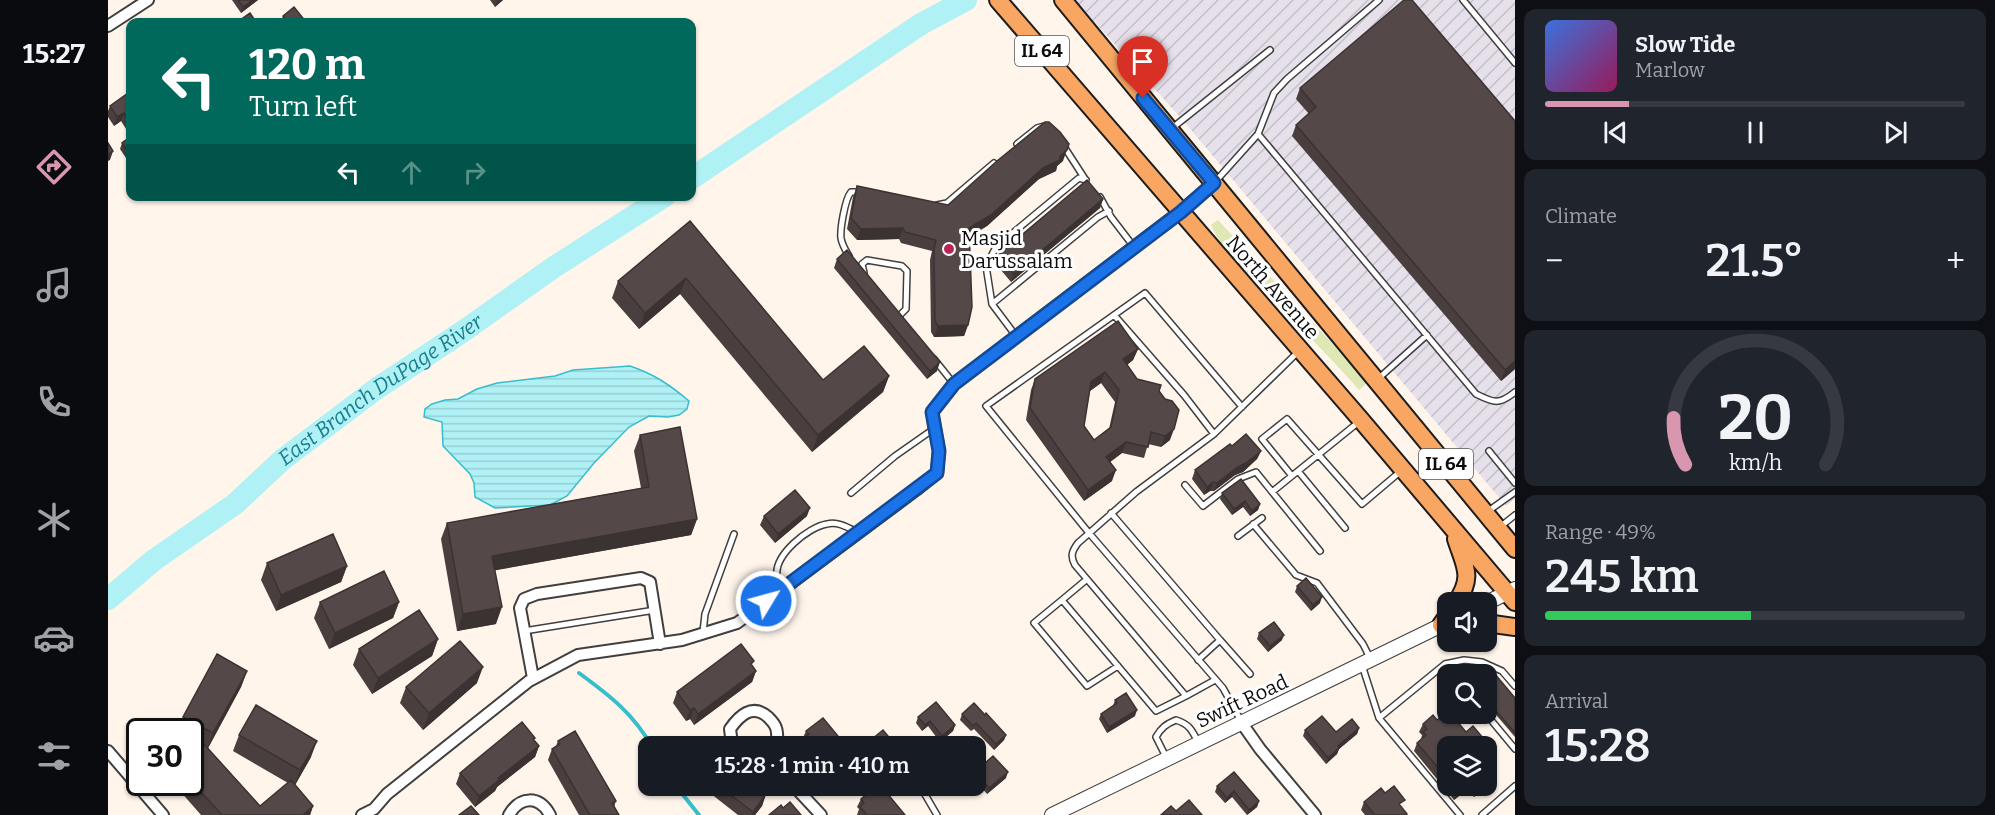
<!DOCTYPE html>
<meta charset="utf-8">
<style>
:root{--surface:#171b24;--page:#20242c;--text:#f1f3f6;--muted:#9ea1a6;--line:#363941;--accent:#d896af}
body{margin:0;font-family:Bitter,serif;background:var(--page);color:var(--text);height:100vh;display:flex;flex-direction:column;font-size:22px;white-space:nowrap}
*{box-sizing:border-box;margin:0}
p{font-size:20px;color:var(--muted)}
.icon{flex:none;width:33px;height:33px;fill:none;stroke:currentColor;stroke-width:2;stroke-linecap:round;stroke-linejoin:round}
.map{position:relative;flex:1;overflow:hidden}
.side{display:flex;flex-direction:column;gap:9px;padding:9px;background:#0d0f14;width:480px}
.side>*{flex:none}
.guide{position:absolute;left:18px;top:18px;width:570px;height:183px;border-radius:12px;box-shadow:0 2px 4px #0004;background:#00695c;color:#fff;overflow:hidden}
.buttons{position:absolute;left:1329px;top:592px;display:grid;gap:12px}
.buttons a{display:grid;place-items:center;width:60px;height:60px;border-radius:12px;background:var(--surface);box-shadow:0 2px 4px #0004;font-size:30px}
.speed{position:absolute;left:18px;top:718px;display:flex;gap:12px;font-size:30px;font-weight:700;text-align:center}
.speed>*{display:grid;place-content:center;width:78px;height:78px;border-radius:50%;background:var(--surface);box-shadow:0 2px 4px #0004;line-height:1}
.speed .limit{border:3px solid #111;border-radius:9px;background:#fff;color:#111}
.pin{position:absolute;display:grid;place-items:center;width:51px;height:51px;color:#fff;margin:-62px -26px;border-radius:50% 50% 50% 0;rotate:-45deg;box-shadow:0 0 6px #0007}
.pin .icon{rotate:45deg}
.me{position:absolute;width:66px;margin:-33px;rotate:53deg;stroke-linejoin:round;filter:drop-shadow(0 0 4px #0008)}
.turn{display:flex;align-items:center;gap:21px;height:126px;padding:0 24px;font-size:27px}
.turn .icon{width:78px;height:78px;stroke-width:2.5}
.turn b{display:block;font-size:42px;line-height:51px}
.lanes{display:flex;align-items:center;height:57px;padding:0 24px;background:#0003;justify-content:center;gap:30px;direction:ltr}
.lanes .off{opacity:.35}
.big{font-size:45px;font-weight:600;line-height:1.1}
.side .card{flex:1;display:flex;flex-direction:column;justify-content:center;gap:9px;min-width:0;padding:0 21px;border-radius:12px;background:var(--page)}
.side .dial{align-items:center;gap:0}
.dial svg{height:156px;overflow:visible;fill:none;stroke:var(--line);stroke-width:7;stroke-linecap:round;text-anchor:middle}
.dial text{fill:var(--text);stroke:none}
.song{display:flex;align-items:center;gap:18px}
.cover{width:72px;height:72px;border-radius:9px;background:linear-gradient(135deg,hsl(220 70% 55%),hsl(330 70% 35%))}
.played{height:6px;border-radius:3px;background:linear-gradient(90deg,var(--accent) 20%,var(--line) 20%)}
.keys{display:flex;justify-content:space-around;direction:ltr}
.heat{display:flex;justify-content:space-between;align-items:center;font-size:33px;direction:ltr}
.charge{height:9px;border-radius:4px;background:linear-gradient(90deg,#34c759 49%,var(--line) 0)}
.trip{position:absolute;left:530px;top:736px;width:348px;height:60px;border-radius:12px;background:var(--surface);box-shadow:0 2px 4px #0004;font-weight:600;line-height:60px;text-align:center}
main{display:flex;flex:1;min-height:0}
.dock{display:flex;flex-direction:column;width:108px;justify-content:space-around;align-items:center;background:#090b0e;color:var(--muted)}
.dock .icon{width:42px;height:42px}
.dock .on{color:var(--accent)}
.dock b{font-size:27px;color:var(--text)}
.map>svg:first-child{display:block}
</style>
<main>
<nav class="dock">
<b>15:27</b>
<svg class="icon on" aria-label="directions" viewBox="0 0 24 24"><path d="M12 3l9 9-9 9-9-9zM9 14v-3h6M13 9l2 2-2 2"/></svg>
<svg class="icon" aria-label="music" viewBox="0 0 24 24"><path d="M9 18V5l10-2v13"/><circle cx="6" cy="18" r="3"/><circle cx="16" cy="16" r="3"/></svg>
<svg class="icon" aria-label="phone" viewBox="0 0 24 24"><path d="M5 4h4l2 5-3 2q2 4 5 5l2-3 5 2v4C11 20 4 13 5 4z"/></svg>
<svg class="icon" aria-label="climate" viewBox="0 0 24 24"><path d="M12 3v18M4 7l16 10M4 17L20 7"/></svg>
<svg class="icon" aria-label="car" viewBox="0 0 24 24"><path d="M5 17H2v-5l4-1 3-4h7l3 4 3 1v5h-3M9 17h6M6 11h13"/><circle cx="7" cy="17" r="2"/><circle cx="17" cy="17" r="2"/></svg>
<svg class="icon" aria-label="filters" viewBox="0 0 24 24"><path d="M4 7h16M4 17h16"/><circle cx="9" cy="7" r="2"/><circle cx="15" cy="17" r="2"/></svg>
</nav>
<div class="map">
<svg width="1407" height="815" viewBox="0 0 1407 815">
<defs>
<pattern id="industrial-furrows" width="10" height="10" patternUnits="userSpaceOnUse" patternTransform="scale(1.5)"><rect width="10" height="10" fill="#e6e0eb"/><path d="M-1 1l2-2M0 10L10 0M9 11l2-2" fill="none" stroke="#c4bfc8"/></pattern>
<pattern id="water-rules" width="6" height="5" patternUnits="userSpaceOnUse" patternTransform="scale(1.5)"><rect width="6" height="5" fill="#b0f1f6"/><path d="M0 2.5h6" fill="none" stroke="#96cdd2"/></pattern>
</defs>
<rect width="100%" height="100%" fill="#fff5eb"/>
<path fill="url(#industrial-furrows)" d="M967 0H1407V498L1398 506 1079 125Z"/>
<path fill="#dfe8b5" d="M1110 220 1260 382 1251 390C1216 349 1175 313 1139 273 1125 258 1111 244 1103 225Z"/>
<path fill="url(#water-rules)" stroke="#37becc" stroke-width="1.5" d="M522 366C546 374 562 385 581 401L579 409 571 415 560 417 541 416 521 427 486 463 459 496 442 505 387 508 367 497 366 483 362 474 335 446 334 422 316 417 317 409 324 404 337 400 350 399 369 389 389 383 447 376 465 370Z"/>
<g fill="none" stroke-linecap="round" stroke-linejoin="round">
<path stroke="#37becc" stroke-width="4" d="M471 673C501 695 526 714 544 747
M568 786 591 815"/>
<g stroke="#b0f1f6" stroke-width="22">
<path d="M584 178 813 24 858 0"/>
<path id="s1" d="M0 599 46 560 127 504 174 460 268 389 357 330 446 267 557 196"/>
</g>
<defs>
<path id="service" d="M1355 0 1407 63
M1063 129 1162 50
M1150 134 1368 394C1386 403 1391 405 1407 392
M909 144 929 128 936 126
M955 145 977 179
M1107 182 1150 134 1166 93 1179 79 1271 0
M992 197 1003 217 1026 247
M829 205 839 203 886 163
M741 256C738 251 734 245 733 238 732 229 737 199 743 192H752
M756 273 754 264 759 260 794 266 799 271 798 309 791 316
M884 304 990 217 1001 211
M1006 315 1076 395 1106 434
M908 336 884 304 878 266 888 247 971 178 978 180
M826 359 846 384
M1271 378 1319 335
M1381 451 1407 483
M1190 471 1237 528
M1184 476 1154 439 1179 419 1254 504 1293 471
M1077 485 1095 506 1130 479 1148 472 1212 551
M1164 492 1252 421
M743 493 787 456 827 428
M1379 512 1407 492
M1003 513 1112 640 1090 660
M1145 524 1188 575 1209 583 1255 644 1262 658
M1392 527 1407 515
M1130 536 1154 518
M978 580 954 600 1048 711 1078 696
M673 590C672 585 670 580 669 576 666 555 700 527 719 524 730 521 741 528 751 533
M954 600 926 623 979 686 1010 666
M416 631 547 610
M595 632 597 614 626 534
M1112 640 1142 674
M1337 664 1346 675
M1254 665 1271 718 1352 815
M1107 680 1078 696 967 565C962 556 964 551 970 543L1028 492 1106 434 1191 351
M1378 714 1407 749
M1271 718 1337 664 1356 660 1374 662 1394 671 1407 686
M1133 721 1115 688 981 533 878 406 1037 293 1134 407
M1058 757 1048 737C1053 728 1058 724 1068 720 1081 724 1084 730 1090 742
M812 786 829 815
M1374 815 1407 786"/>
<path id="minor" d="M0 26 40 0
M425 678 412 608 416 599 429 594 533 578 542 582 552 644
M1133 722 1152 749 1207 815
M627 747 624 744 622 729C631 716 644 703 660 717 663 720 667 724 668 728 670 733 669 741 669 747
M0 751 55 815
M686 786 713 815
M254 815 266 809 279 794 421 681 470 655 574 640 629 623 808 490 829 473 831 451 824 412 846 384 1073 211 1106 183
M401 815C412 796 431 795 442 815"/>
<path id="tertiary" d="M1378 603 1407 589
M944 815 1340 622"/>
<path id="primary" d="M890 0 1253 420 1407 602
M955 0 1407 549
M1348 603C1366 576 1357 567 1348 539
M1378 623 1407 627
M1333 625 1340 615"/>
</defs>
<use href="#service" stroke="#3f3f3f" stroke-width="8"/>
<use href="#minor" stroke="#3f3f3f" stroke-width="14"/>
<use href="#tertiary" stroke="#3f3f3f" stroke-width="16"/>
<use href="#primary" stroke="#1d1d1d" stroke-width="20"/>
<use href="#service" stroke="#fff" stroke-width="5"/>
<use href="#minor" stroke="#fff" stroke-width="10"/>
<use href="#tertiary" stroke="#fff" stroke-width="14"/>
<use href="#primary" stroke="#f8a662" stroke-width="16"/>
</g>
<path fill="#483f3e" fill-rule="evenodd" d="M124 0H150L133 13Z
M382 0H395L387 7Z
M175 16 198 22H173Z
M1192 88 1407 121V369L1393 381 1184 136 1188 125 1201 114 1188 99Z
M22 97V135L13 121 6 126 0 117V111L2 106Z
M22 137V160L20 161 12 149 14 143Z
M955 161 949 166 948 171 931 179 879 226 861 237 860 325 856 336 826 337 823 332 822 260 824 251 793 243 791 239 749 240 739 229 745 197 749 186 840 205Z
M995 199 992 208 903 282 887 263 891 254Z
M582 221 715 380 781 376 775 392 704 452 572 294 531 329 504 298 510 281Z
M729 259 829 371 819 379 726 268Z
M1030 349 1025 360 1019 365 1029 379 1051 391 1062 440 1053 447 1040 444 1036 458 1014 453 1002 462 1004 481 976 501 918 420 923 390 927 379ZM993 383 1007 402 1001 429 986 440 976 426 982 391Z
M532 435 589 519 583 535 387 570 388 624 349 631 333 539 339 523 533 488 526 451Z
M1124 446 1153 451 1149 459 1135 472 1127 475 1106 491H1102L1096 495 1084 479 1087 470Z
M1114 493 1152 504 1150 510 1142 516 1135 507 1124 515 1112 499Z
M656 516H699L667 543 652 525Z
M159 563 239 566 233 582 168 611 153 580Z
M1189 586 1212 603 1203 611 1187 592Z
M212 602H291L285 618 221 649 206 618Z
M1151 633 1174 640 1160 652 1149 639Z
M330 639 324 656 264 694 245 665 251 649Z
M644 666 648 671 644 682 586 725 582 719 578 721 565 703 569 692Z
M139 671 133 687 100 748 152 806 180 783 125 751 131 735 203 757 187 785 205 806 202 815H93L65 783H82V752L91 745 82 741V732H70L75 717Z
M1378 679 1407 698V737L1378 703Z
M369 683 315 730 292 703 298 687Z
M1007 700 1027 716 999 733 991 719 993 714 1005 706Z
M854 714 877 715 898 735 896 740 886 750 866 729 863 731 852 720Z
M810 717 847 725 845 731 832 742 820 726 814 731 808 723Z
M1315 724 1340 747V786H1377V788L1366 797 1361 792 1358 795 1356 792 1346 800 1306 751 1309 743 1313 739 1314 735 1311 732Z
M1251 728 1249 734 1231 749 1229 754 1218 764 1195 736 1197 730 1228 732Z
M698 731 739 747H691Z
M427 738 426 740 431 746 427 757 389 787 387 791 367 807 348 784 352 773Z
M764 739 789 747H764L762 744Z
M450 741 508 801 506 807 511 815H471L440 760 444 749 448 746Z
M867 772 898 778 879 794 867 780Z
M1126 772 1151 801 1149 807 1139 815 1124 797 1117 803 1107 792 1109 786Z
M593 786H659L656 793 658 794 654 806 647 815H630Z
M723 786H743L738 790 736 787 729 792Z
M1277 793 1294 808 1299 815H1257L1253 810 1256 802Z
M780 794 797 815H749L751 809 749 807 753 799Z"/>
<path fill="#3b3332" d="M145 0H150L133 13 135 7Z
M389 0H395L387 7Z
M16 113 13 121 6 126 9 117Z
M961 144 955 161 949 166 948 171 931 179 879 226 857 239 861 228 935 168 952 156Z
M5 151 2 160 0 161V155Z
M995 199 992 208 903 282 906 274Z
M795 228 791 239 749 240 753 229Z
M578 278 572 294 531 329 537 313Z
M860 325 856 336 826 337 830 326Z
M1030 349 1025 360 1011 371 1015 359Z
M1407 361V369L1393 381 1397 370Z
M832 362 829 371 819 379 822 371Z
M997 372 993 383 979 393 983 382Z
M781 376 775 392 704 452 710 435Z
M1066 429 1062 440 1053 447 1057 436Z
M1018 442 1014 453 994 468 998 457Z
M1153 451 1149 459 1135 472 1127 475 1106 491 1109 483Z
M1008 470 1004 481 976 501 980 490Z
M1105 482 1102 491 1096 495 1099 487Z
M1137 501 1135 507 1124 515 1126 509Z
M1152 504 1150 510 1142 516 1144 511Z
M702 508 699 516 667 543 670 534Z
M589 519 583 535 378 572 384 556Z
M239 566 233 582 168 611 173 595Z
M1214 597 1212 603 1203 611 1205 605Z
M291 602 285 618 221 649 227 633Z
M394 607 388 624 349 631 355 614Z
M1176 635 1174 640 1160 652 1162 646Z
M330 639 324 656 264 694 270 678Z
M375 667 369 683 315 730 321 713Z
M139 671 133 687 99 750 105 733Z
M648 671 644 682 586 725 590 714Z
M586 708 582 719 578 721 582 710Z
M1029 710 1027 716 999 733 1001 727Z
M822 721 820 726 814 731 817 725Z
M847 725 845 731 832 742 834 736Z
M1251 728 1249 734 1231 749 1229 754 1218 764 1220 758 1230 746Z
M898 735 896 740 886 750 888 744Z
M1376 739 1373 747H1368L1369 744Z
M209 741 203 757 186 787 192 770Z
M431 746 427 757 389 787 387 791 367 807 371 796 390 778Z
M1386 765 1383 774 1378 777V771Z
M900 772 898 778 879 794 881 788Z
M731 786H736L729 792Z
M1356 786H1358L1356 792 1346 800 1349 791Z
M1361 786H1363L1361 792 1358 795Z
M1372 786H1377V788L1366 797 1369 789Z
M1126 791 1124 797 1117 803 1119 798Z
M658 794 654 806 647 815H644L645 812Z
M1151 801 1149 807 1139 815 1141 810Z
M205 806 202 815H195Z"/>
<path fill="#544948" stroke="#3b3332" stroke-width="1.5" fill-rule="evenodd" d="M130 0H145L135 7Z
M1296 0H1304L1407 121V361L1397 370 1188 125 1208 107 1192 88Z
M186 7 198 22H180L175 16Z
M142 13 148 22H134L132 20Z
M20 93 22 97V122L16 113 9 117 2 106Z
M937 122H941L952 132 961 144 959 150 952 156V160L935 168 883 215 861 228 864 307 860 325 830 326 827 321 826 249 828 240 797 232 795 228 753 229 743 218 749 186 840 205 889 161Z
M22 137V155L14 143Z
M0 143 5 151 0 155Z
M979 180 995 199 906 274 891 254Z
M582 221 715 380 756 346 781 376 710 435 578 278 537 313 510 281Z
M739 250 832 362 822 371 729 259Z
M1010 321 1030 349 1015 359 1029 379 1053 385 1051 391 1057 399 1064 401 1071 410 1066 429 1057 436 1043 432 1040 447 1018 442 998 457 1008 470 980 490 922 408 927 379ZM997 372 1011 390 1003 427 986 440 976 426 983 382Z
M572 427 589 519 384 556 394 607 355 614 339 523 541 487 532 435Z
M1138 434 1153 451 1138 463 1130 467 1109 483 1105 482 1099 487 1087 470 1122 444 1124 446Z
M1133 479 1152 504 1144 511 1137 501 1126 509 1114 493Z
M687 490 702 508 670 534 656 516Z
M225 534 239 566 173 595 159 563Z
M276 571 291 602 227 633 212 602Z
M1198 578 1214 597 1205 605 1189 586Z
M311 610 330 639 270 678 251 649Z
M1166 622 1176 635 1162 646 1151 633Z
M352 641 375 667 321 713 298 687Z
M633 644 646 661 643 664 648 671 590 714 586 708 582 710 569 692Z
M109 654 139 671 105 733 75 717Z
M1386 673 1407 698V733L1378 699V679Z
M1018 693 1029 710 1001 727 993 714 1009 703 1007 700Z
M828 702 847 725 834 736 822 721 817 725 810 717Z
M866 703 877 715 878 713 898 735 888 744 868 723 865 726 854 714Z
M148 705 209 741 192 770 131 735Z
M1340 711V714H1343L1358 732 1365 726 1376 739 1369 744 1371 747H1340V779L1309 743 1318 735 1315 732 1319 729 1315 724 1325 715 1329 720Z
M1214 716 1228 732 1244 719 1251 728 1230 746 1231 748 1220 758 1197 730Z
M715 718 739 747H701L695 739 701 734 698 731Z
M414 722 427 738 425 739 431 746 390 778 391 780 371 796 352 773Z
M775 730 789 747H771L764 739Z
M467 731 508 801 504 803 511 815H482L444 749 452 744 450 741Z
M598 740 607 747H593Z
M94 742 152 806 183 780 205 806 195 815H114L82 780V752Z
M885 756 900 772 881 788 867 772Z
M1378 756 1386 765 1378 771Z
M1126 772 1151 801 1141 810 1126 791 1119 798 1109 786Z
M611 786H659L655 791 658 794 645 812Z
M768 786H778L781 790 778 792 797 815H759L752 807 756 803 753 799Z
M1286 786 1297 800 1291 804 1299 814 1298 815H1267L1256 802 1273 788 1277 793Z
M1345 786H1356L1349 791Z
M1081 800 1094 815H1053L1063 806 1068 811Z
M682 802 693 815H661L673 805 675 808Z
M363 806 371 815H351Z"/>
<g fill="none" stroke-linecap="round" stroke-linejoin="round">
<defs>
<path id="route" d="M658 601 829 473 831 451 824 412 846 384 1073 212 1106 183 1035 98"/>
</defs>
<use href="#route" stroke="#114b97" stroke-width="15"/>
<use href="#route" stroke="#1a73e8" stroke-width="10"/>
</g>
<circle fill="#ba2559" stroke="#fff" stroke-width="2" cx="841" cy="249" r="6"/>
<g text-anchor="middle" dominant-baseline="central" stroke-width="6" stroke-linejoin="round" paint-order="stroke">
<g fill="#fff" stroke="#555" stroke-width="1.5">
<rect x="907" y="36" width="54" height="30" rx="4.5"/>
<rect x="1311" y="449" width="54" height="30" rx="4.5"/>
</g>
<g font-size="18" font-weight="bold" fill="#0c0c0c">
<text x="934" y="51">IL 64</text>
<text x="1338" y="464">IL 64</text>
</g>
<g font-size="20" fill="#0c0c0c" stroke="#fff" text-anchor="start">
<text x="853" y="238">Masjid<tspan x="853" dy="23">Darussalam</tspan></text>
</g>
<g font-size="20" fill="#0c0c0c" stroke="#fff">
<text transform="translate(1165 287) rotate(49)">North Avenue</text>
<text transform="translate(1134 701) rotate(-25)">Swift Road</text>
</g>
<g font-size="21" font-style="italic" fill="#167e8e" stroke="#fff">
<text stroke="none"><textPath href="#s1" startOffset="344">East Branch DuPage River</textPath></text>
</g>
</g>
</svg>
<div class="buttons">
<a><svg class="icon" aria-label="sound" viewBox="0 0 24 24"><path d="M4 9h4l5-4v14l-5-4H4zM17 9q2 3 0 6"/></svg></a>
<a><svg class="icon" aria-label="search" viewBox="0 0 24 24"><circle cx="10" cy="10" r="6"/><path d="M15 15l6 6"/></svg></a>
<a><svg class="icon" aria-label="layers" viewBox="0 0 24 24"><path d="M12 4l9 5-9 5-9-5zM3 14l9 5 9-5"/></svg></a>
</div>
<div class="speed"><div class="limit">30</div></div>
<div class="pin" style="left:1035px;top:98px;background:#d93025"><svg class="icon" aria-label="arrive" viewBox="0 0 24 24"><path d="M6 21V4h12l-3 4 3 4H6"/></svg></div>
<svg class="me" style="left:658px;top:601px" viewBox="-20 -20 40 40"><circle r="17" fill="#1a73e8" stroke="#fff" stroke-width="3"/><path d="M0-11L8 9 0 5-8 9z" fill="#fff"/></svg>
<div class="trip">15:28 · 1 min · 410 m</div>
<div class="guide">
<div class="turn"><svg class="icon" aria-label="left" viewBox="0 0 24 24"><path d="M17 20v-9H6M10 6l-5 5 5 5"/></svg><div><b>120 m</b>Turn left</div></div>
<div class="lanes"><svg class="icon" aria-label="left" viewBox="0 0 24 24"><path d="M17 20v-9H6M10 6l-5 5 5 5"/></svg><svg class="icon off" aria-label="ahead" viewBox="0 0 24 24"><path d="M12 20V5M6 11l6-6 6 6"/></svg><svg class="icon off" aria-label="right" viewBox="0 0 24 24"><path d="M7 20v-9h11M14 6l5 5-5 5"/></svg></div>
</div>
</div>
<section class="side">
<div class="card">
<div class="song"><i class="cover"></i><div><b>Slow Tide</b><p>Marlow</p></div></div>
<div class="played"></div>
<div class="keys"><svg class="icon" aria-label="previous" viewBox="0 0 24 24"><path d="M18 5L8 12l10 7zM5 5v14"/></svg><svg class="icon" aria-label="pause" viewBox="0 0 24 24"><path d="M8 5v14M16 5v14"/></svg><svg class="icon" aria-label="next" viewBox="0 0 24 24"><path d="M6 5l10 7-10 7zM19 5v14"/></svg></div>
</div>
<div class="card"><p>Climate</p>
<div class="heat"><a>−</a><b class="big">21.5°</b><a>+</a></div>
</div>
<div class="card dial"><svg viewBox="0 0 100 80">
<path d="M14 69A42 42 0 1 1 86 69"/>
<path d="M14 69A42 42 0 0 1 8 45" stroke="#d896af"/>
<text x="50" y="56" font-size="32" font-weight="700">20</text>
<text x="50" y="72" font-size="11">km/h</text>
</svg></div>
<div class="card"><p>Range · 49%</p><b class="big">245 km</b><div class="charge"></div></div>
<div class="card"><p>Arrival</p><b class="big">15:28</b></div>
</section>
</main>
